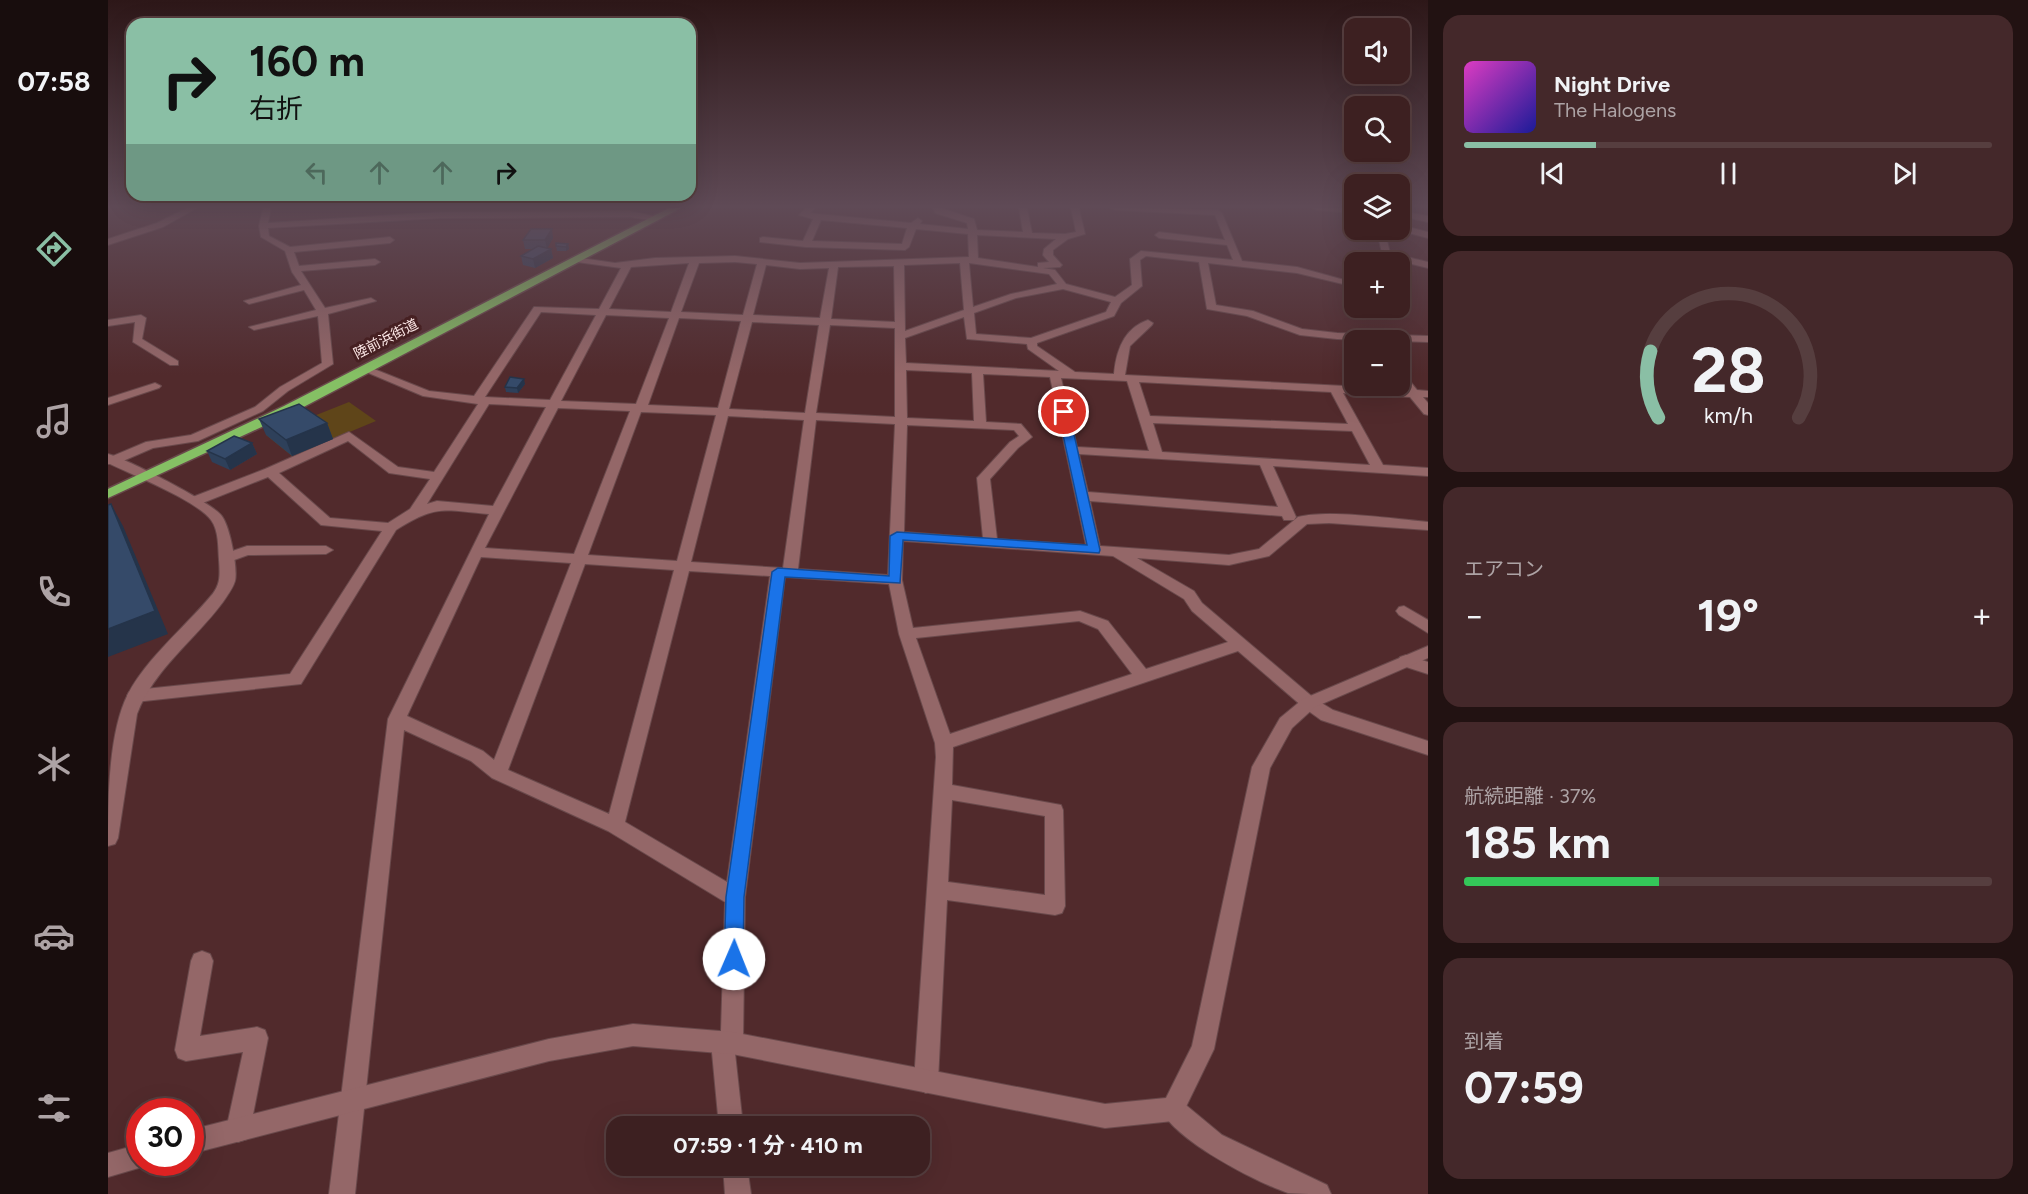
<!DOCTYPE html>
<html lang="ja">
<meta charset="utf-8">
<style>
:root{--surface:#3d2021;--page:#44282a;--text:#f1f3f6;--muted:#ada3a5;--line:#563e3f;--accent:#8abfa5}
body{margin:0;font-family:Figtree,"Noto Sans JP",sans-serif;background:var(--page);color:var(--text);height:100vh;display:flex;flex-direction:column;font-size:22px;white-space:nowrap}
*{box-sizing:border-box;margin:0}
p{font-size:20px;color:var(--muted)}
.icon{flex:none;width:33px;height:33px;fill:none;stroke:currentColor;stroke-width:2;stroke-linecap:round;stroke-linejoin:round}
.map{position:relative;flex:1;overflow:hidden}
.drawer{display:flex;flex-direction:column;gap:15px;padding:15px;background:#221212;width:600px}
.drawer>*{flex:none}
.hud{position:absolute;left:18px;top:18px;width:570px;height:183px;border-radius:18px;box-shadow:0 6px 24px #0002,0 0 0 2px var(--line);background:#8abfa5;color:#111;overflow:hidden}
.controls{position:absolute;left:1236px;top:18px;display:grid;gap:12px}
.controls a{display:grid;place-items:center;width:66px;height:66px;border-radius:12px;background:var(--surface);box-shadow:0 6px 24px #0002,0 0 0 2px var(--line);font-size:30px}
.speed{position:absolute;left:18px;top:1098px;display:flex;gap:12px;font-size:30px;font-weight:700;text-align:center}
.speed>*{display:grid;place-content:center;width:78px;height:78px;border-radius:50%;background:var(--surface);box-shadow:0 6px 24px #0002,0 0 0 2px var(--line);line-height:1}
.speed .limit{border:9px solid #d22;background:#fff;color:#111}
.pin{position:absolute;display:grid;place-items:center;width:51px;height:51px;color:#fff;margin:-26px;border:3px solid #fff;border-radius:50%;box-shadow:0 2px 6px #0007}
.me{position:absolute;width:66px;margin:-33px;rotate:1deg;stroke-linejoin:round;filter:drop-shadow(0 0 4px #0008)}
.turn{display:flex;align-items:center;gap:21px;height:126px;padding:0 24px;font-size:27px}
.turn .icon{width:78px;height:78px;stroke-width:2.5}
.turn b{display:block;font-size:42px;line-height:51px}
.lanes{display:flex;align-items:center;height:57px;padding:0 24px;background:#0003;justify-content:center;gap:30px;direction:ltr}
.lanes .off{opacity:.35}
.big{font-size:45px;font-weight:700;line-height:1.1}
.drawer .tile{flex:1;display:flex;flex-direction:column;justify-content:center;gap:9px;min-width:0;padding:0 21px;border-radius:18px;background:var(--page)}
.drawer .dial{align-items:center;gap:0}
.dial svg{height:156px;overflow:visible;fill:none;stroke:var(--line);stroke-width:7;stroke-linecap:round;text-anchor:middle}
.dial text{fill:var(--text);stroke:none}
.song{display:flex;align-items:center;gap:18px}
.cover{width:72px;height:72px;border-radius:9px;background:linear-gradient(135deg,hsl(310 70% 55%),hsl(240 70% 35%))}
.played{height:6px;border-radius:3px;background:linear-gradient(90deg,var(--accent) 25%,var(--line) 25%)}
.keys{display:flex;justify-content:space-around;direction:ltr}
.heat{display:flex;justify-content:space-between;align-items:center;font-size:33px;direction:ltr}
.charge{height:9px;border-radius:4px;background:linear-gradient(90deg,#34c759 37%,var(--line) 0)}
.trip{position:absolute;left:498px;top:1116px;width:324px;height:60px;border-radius:18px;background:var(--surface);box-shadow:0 6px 24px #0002,0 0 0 2px var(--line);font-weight:700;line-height:60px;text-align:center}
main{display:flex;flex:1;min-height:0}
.dock{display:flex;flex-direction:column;width:108px;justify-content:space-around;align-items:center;background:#180d0d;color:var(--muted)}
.dock .icon{width:42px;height:42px}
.dock .current{color:var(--accent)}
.dock b{font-size:27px;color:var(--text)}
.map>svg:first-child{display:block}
</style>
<main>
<nav class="dock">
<b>07:58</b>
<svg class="icon current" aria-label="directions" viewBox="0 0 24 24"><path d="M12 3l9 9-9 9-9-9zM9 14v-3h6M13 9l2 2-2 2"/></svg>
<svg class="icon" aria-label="music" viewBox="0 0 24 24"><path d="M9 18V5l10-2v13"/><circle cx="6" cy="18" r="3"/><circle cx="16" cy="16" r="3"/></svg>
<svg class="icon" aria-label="phone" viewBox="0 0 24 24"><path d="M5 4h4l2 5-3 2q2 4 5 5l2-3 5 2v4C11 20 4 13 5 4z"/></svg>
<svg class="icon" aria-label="climate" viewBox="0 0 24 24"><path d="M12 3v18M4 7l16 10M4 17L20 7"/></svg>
<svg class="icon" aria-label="car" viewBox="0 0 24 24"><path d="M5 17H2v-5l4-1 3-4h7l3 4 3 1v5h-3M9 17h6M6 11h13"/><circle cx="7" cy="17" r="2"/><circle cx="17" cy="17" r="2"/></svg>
<svg class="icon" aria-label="filters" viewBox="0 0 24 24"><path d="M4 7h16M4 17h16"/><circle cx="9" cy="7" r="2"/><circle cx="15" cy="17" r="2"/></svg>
</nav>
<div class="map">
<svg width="1320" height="1194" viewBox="0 0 1320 1194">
<rect width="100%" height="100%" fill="#512a2c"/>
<path fill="#5f4519" d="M241 402 268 421 184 456 158 435Z"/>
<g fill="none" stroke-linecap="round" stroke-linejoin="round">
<defs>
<path id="minor" d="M155 208H163L160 223 333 212 522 211 553 218 549 221 522 217 333 218 160 228 161 236 182 247 282 237 286 240 282 243 186 252 191 266 267 259 272 262 267 265 193 271 217 308 263 298 268 301 220 314 225 364 180 391 155 411 90 441 45 448 8 464H0V458L38 442 83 435 147 407 172 387 214 363 210 316 146 330 141 327 208 310 196 290 141 304 136 301 193 285 184 272 177 251 153 237 151 226Z
M698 208H707L702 213 710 214 803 223 810 218 814 221 812 224 860 229 859 223 827 213 825 208H833L866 219 869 230 915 232 911 208H919L924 233 957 234 968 232 963 208H971L977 234 960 239 945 250V255L954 265 952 267 935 268 947 270 958 284 1007 297 1024 285 1022 259 1033 251 1125 260 1119 245 1051 238 1047 235 1051 232 1117 240 1107 215 1007 210 1003 208 1110 210 1114 213 1134 261 1189 267 1240 281 1235 284 1189 273 1100 263 1108 305 1145 311 1194 329 1229 333 1320 336V342L1229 339 1192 335 1139 316 1099 309 1091 262 1038 256 1032 260 1034 286 1013 303 1006 316 929 343V346L967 372 1006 374C1008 351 1016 328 1040 320L1045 323 1044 325 1022 346 1017 375 1297 389 1292 383V373L1296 374 1309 390 1320 391V397H1315L1320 403V415L1316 414 1302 397 1235 393 1275 465 1320 468V476L1165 466 1188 517 1186 520H1176L1174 516 982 501 992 546 1121 555 1151 549 1190 517C1221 509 1286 519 1320 522V530L1221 523 1199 524 1161 556 1121 565 1029 558 1086 591 1094 603 1207 699 1225 710 1320 741V755L1213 720 1195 707 1130 651 845 747 844 785 953 805 955 810 957 906 954 913 947 915 839 900 830 1081 826 1089 818 1093 810 1089 806 1081 828 757 827 743 791 634 781 584 677 577 637 897 635 1043 632 1051 627 1053 635 1126H611L603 1042 606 1034 613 1031 617 902 500 831 384 778 363 761 296 730 247 1194H221L280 719 381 514C335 510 329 504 288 530L193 684 27 702 21 700 19 696 21 692 27 690 182 674 274 531 213 525 160 477 92 504 87 505 80 501 82 498 157 469 241 432 290 467 326 472 370 404 315 396 251 369 257 366 261 367 321 391 366 396 426 307 491 309 513 268 469 262 466 261V257L507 263 547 258 627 256 692 263 861 257 860 234 808 229 801 247 797 250 698 247 652 242V238L655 237 695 241 705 219 691 215ZM713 220 799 228 794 244 704 241ZM869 235 948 239 936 249 935 255 941 262 930 263V267L870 258ZM627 262 649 264 635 315 573 312 591 263ZM581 263 563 312 501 309 523 267ZM852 263 856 310 797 331 796 265ZM861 263 941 274 949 284 903 294 865 307ZM658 265 692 269 721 268 712 318 645 315ZM786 266 787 322 723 319 730 267ZM955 289 1003 302 998 312 923 338 868 334 866 313 908 298ZM433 312 488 315 442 400 377 397ZM498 315 561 318 528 404 453 401ZM856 317 859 339 919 344 920 349 951 371 798 363 797 338ZM571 318 633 321 610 408 540 405ZM644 322 711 325 697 413 621 409ZM722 325 787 328V417L708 413ZM798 370 864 373 866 421 799 418ZM875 374 942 377 978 545 889 539 882 479 910 448 924 437 913 424 878 422ZM953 378 1019 381 1041 451 969 447ZM1031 382 1223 392 1240 424 1042 416ZM381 404 438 407 385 506 329 501 319 504ZM450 408 522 411 466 554 377 548ZM533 412 608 415 569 561 480 555ZM620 416 696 420 675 568 583 562ZM708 420 787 424 780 575 690 569ZM1045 423 1244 431 1262 465 1054 452ZM799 425 906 430 911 436 902 442 869 478 875 538 796 532ZM240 441 281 473 322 479 302 509 280 523 222 518 171 473ZM971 454 1152 465 1170 507 980 492ZM795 541 1005 556 1076 599 1084 611 1120 642 1038 669 1000 621 972 611 805 628 794 580ZM373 557 463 563 386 760 375 751 299 716ZM477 564 566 570 501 814 400 770ZM581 571 662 576 619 882 517 822ZM971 621 990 629 1024 674 842 734 808 638ZM844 800 937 816V895L840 882Z
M1205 208H1246V213L1209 210Z
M1292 211 1320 216V222L1292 216Z
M1292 225 1320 232V238L1289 230H1292Z
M1274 233 1278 236 1282 253 1320 262V268L1275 257 1270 236Z
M33 315 38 318 34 339 70 361V365H62L25 342 27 322 0 326V320Z
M47 383 53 386 51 388 0 405V398Z
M139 546H218L225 550 218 554 140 555 118 563 111 558 113 555Z
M1296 606 1320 620V633L1291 615 1288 611 1291 607Z
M1298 655 1320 662V674L1292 665 1290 661 1292 657Z
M94 951 102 954 105 961 92 1036 149 1027 157 1030 160 1038 142 1130 139 1139 130 1142 121 1139 118 1130 135 1052 78 1061 70 1058 67 1050 83 961 86 954Z
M1065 1097 1073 1101 1114 1135 1219 1185 1223 1194C1210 1194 1192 1194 1180 1193 1148 1182 1066 1140 1053 1109L1057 1101Z
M615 1166H639L643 1194H617Z"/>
<path id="tertiary" d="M79 208H89L55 227 0 245V239L49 223Z
M0 454C19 459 101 501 113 515 122 525 130 569 127 581 125 588 119 596 115 602 87 640 46 669 29 714L10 838 7 844 0 846C0 803 0 733 20 694 39 658 75 629 102 597 113 585 112 575 111 560 110 547 111 531 103 520 88 500 24 475 0 463Z
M1320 646V658L1207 707 1184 728 1162 768 1106 1049 1073 1117 1065 1121 997 1128 624 1054 525 1046 441 1061 82 1154V1130L441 1039 525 1024 624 1032 997 1104 1058 1098 1084 1046 1144 767 1172 718 1195 699Z
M32 1144V1162H42L41 1165 0 1177V1153Z"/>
<path id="trunk" d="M561 208H573L186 412 0 498V489L176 406Z"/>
</defs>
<use href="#minor" stroke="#69494b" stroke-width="2"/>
<use href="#tertiary" stroke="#69494b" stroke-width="2"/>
<use href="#trunk" stroke="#69494b" stroke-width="3"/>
<use href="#minor" fill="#946768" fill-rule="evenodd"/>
<use href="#tertiary" fill="#946768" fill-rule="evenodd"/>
<use href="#trunk" fill="#85c064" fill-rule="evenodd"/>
</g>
<path fill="#2e405a" d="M445 238 439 248 443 249 445 258 427 268 415 265 413 256 425 249H417L415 240Z
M460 244 461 249 458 251H449L448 246Z
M417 384 410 393 398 392 397 387Z
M151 419 219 423 225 439 184 456 158 435Z
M144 443 149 454 122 470 104 462 99 451Z"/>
<path fill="#25344a" d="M444 229 445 238 439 249 437 240Z
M460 244 461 249 458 251V247Z
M443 249 445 258 427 268 425 259Z
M416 379 417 384 410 393 409 388Z
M219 423 225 439 184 456 178 440Z
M144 443 149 454 122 470 117 459Z
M3 504 15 526 60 634 0 657Z"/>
<path fill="#354a69" stroke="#25344a" stroke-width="1.5" d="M423 229H444L437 240H415Z
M448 243 460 244 458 247 448 246Z
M430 246 443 249 425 259 413 256Z
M402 377 416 379 409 388 397 387Z
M191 404 219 423 178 440 151 419Z
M126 436 144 443 117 459 99 451Z
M3 504 47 611 0 629V505Z"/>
<linearGradient id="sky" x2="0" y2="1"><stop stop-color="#2d1718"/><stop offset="0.55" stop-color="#5f4a56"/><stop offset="1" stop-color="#5f4a56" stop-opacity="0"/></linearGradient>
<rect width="1320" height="375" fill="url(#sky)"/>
<path fill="#1a73e8" stroke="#114b97" stroke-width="1.5" d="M956 409 961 412 992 550 991 553 795 540 792 583 677 577 636 897 635 959 632 966 626 968 619 966 616 959 618 897 664 572 670 568 781 576 782 536 789 532 979 545 950 412Z"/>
<g text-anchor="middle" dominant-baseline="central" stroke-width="6" stroke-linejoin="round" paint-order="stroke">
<g font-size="14" fill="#fde8e7" stroke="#462022">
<text transform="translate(278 339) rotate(-27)">陸前浜街道</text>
</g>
</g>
</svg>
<div class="controls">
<a><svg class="icon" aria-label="sound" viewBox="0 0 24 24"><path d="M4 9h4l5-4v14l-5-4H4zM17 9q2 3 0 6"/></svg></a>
<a><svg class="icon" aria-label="search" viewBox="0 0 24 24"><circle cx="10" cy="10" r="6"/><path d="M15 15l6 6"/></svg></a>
<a><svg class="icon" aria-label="layers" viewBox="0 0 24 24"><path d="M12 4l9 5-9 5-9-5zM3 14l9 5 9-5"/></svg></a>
<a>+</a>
<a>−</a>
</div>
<div class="speed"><div class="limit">30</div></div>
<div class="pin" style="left:956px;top:412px;background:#d93025"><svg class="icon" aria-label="arrive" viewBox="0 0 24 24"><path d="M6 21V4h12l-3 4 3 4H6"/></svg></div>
<svg class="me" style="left:626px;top:959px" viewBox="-20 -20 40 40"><circle r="19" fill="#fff"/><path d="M0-13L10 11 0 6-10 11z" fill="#1a73e8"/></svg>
<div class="trip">07:59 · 1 分 · 410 m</div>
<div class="hud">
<div class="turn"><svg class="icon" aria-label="right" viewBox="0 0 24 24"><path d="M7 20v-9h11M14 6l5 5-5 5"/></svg><div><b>160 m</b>右折</div></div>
<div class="lanes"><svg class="icon off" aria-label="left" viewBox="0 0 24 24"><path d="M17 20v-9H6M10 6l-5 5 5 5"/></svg><svg class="icon off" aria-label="ahead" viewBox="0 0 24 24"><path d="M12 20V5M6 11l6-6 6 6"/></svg><svg class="icon off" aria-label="ahead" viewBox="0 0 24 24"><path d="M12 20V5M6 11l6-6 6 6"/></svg><svg class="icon" aria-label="right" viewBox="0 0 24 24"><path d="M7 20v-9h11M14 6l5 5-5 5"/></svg></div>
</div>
</div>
<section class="drawer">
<div class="tile">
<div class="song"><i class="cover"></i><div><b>Night Drive</b><p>The Halogens</p></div></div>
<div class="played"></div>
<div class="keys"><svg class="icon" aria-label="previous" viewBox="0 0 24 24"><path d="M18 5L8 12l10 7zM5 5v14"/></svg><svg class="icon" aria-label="pause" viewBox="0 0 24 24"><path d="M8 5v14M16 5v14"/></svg><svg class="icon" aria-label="next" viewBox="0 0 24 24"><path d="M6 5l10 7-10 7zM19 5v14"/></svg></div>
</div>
<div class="tile dial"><svg viewBox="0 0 100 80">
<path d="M14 69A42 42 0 1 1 86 69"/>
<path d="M14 69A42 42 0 0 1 10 35" stroke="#8abfa5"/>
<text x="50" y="56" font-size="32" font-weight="700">28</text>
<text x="50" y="72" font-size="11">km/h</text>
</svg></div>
<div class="tile"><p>エアコン</p>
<div class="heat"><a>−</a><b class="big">19°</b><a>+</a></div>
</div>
<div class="tile"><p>航続距離 · 37%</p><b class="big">185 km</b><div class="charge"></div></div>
<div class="tile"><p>到着</p><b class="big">07:59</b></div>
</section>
</main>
